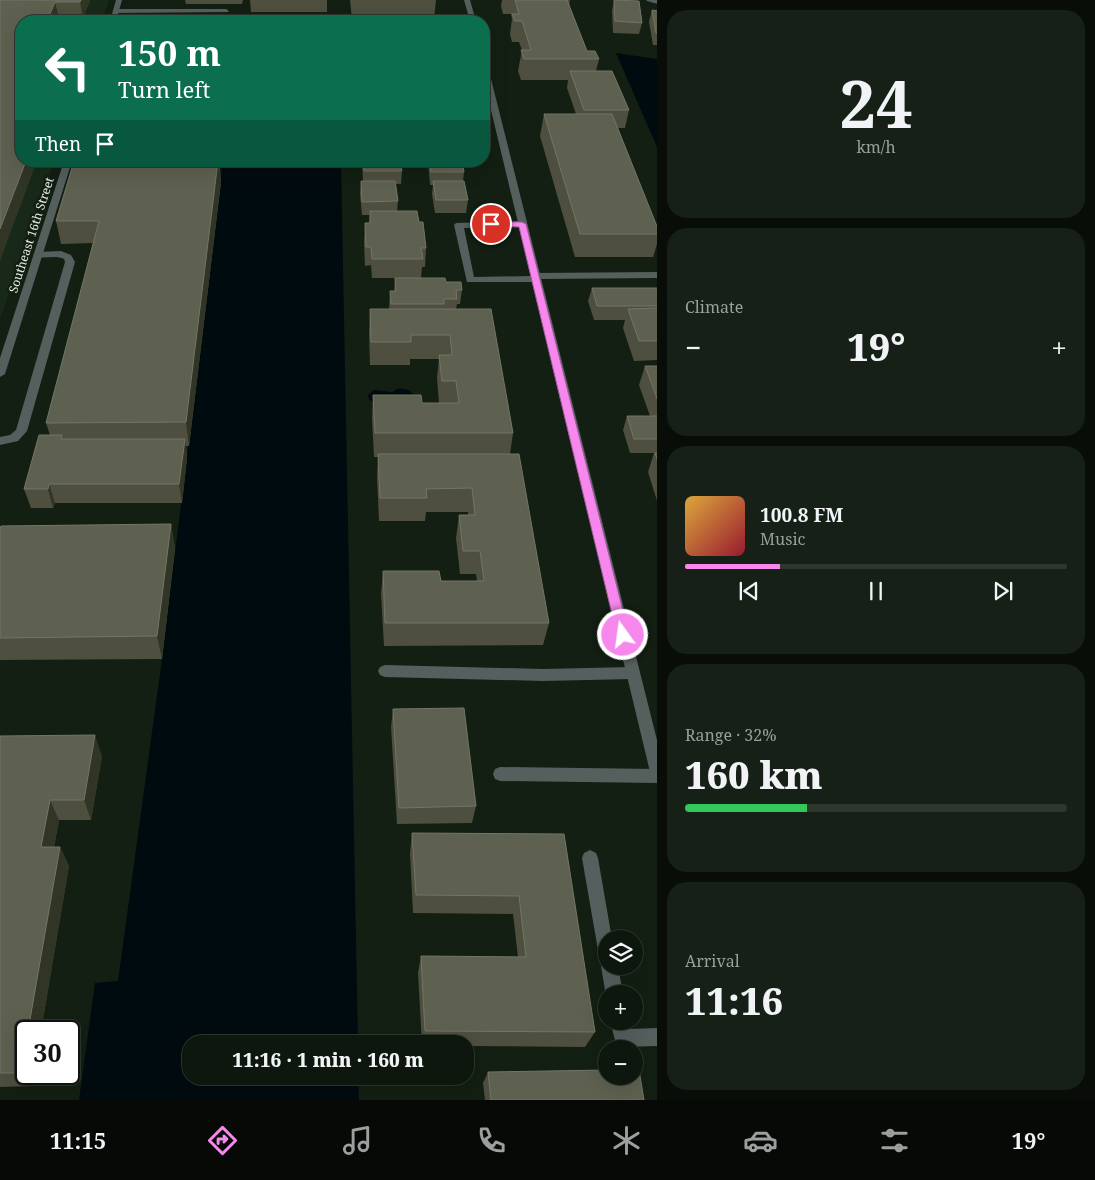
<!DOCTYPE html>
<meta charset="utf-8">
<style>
:root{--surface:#0e170e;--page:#172017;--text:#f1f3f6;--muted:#9b9f9e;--line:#2e362e;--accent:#f688ed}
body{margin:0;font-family:"Noto Serif",serif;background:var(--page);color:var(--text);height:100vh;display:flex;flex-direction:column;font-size:19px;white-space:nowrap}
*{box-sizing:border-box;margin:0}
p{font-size:16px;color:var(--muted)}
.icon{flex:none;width:28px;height:28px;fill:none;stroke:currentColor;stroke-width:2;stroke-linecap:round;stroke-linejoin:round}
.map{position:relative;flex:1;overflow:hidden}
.drawer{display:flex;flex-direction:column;gap:10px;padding:10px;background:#080d08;width:438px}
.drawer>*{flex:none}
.guide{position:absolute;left:15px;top:15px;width:475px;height:152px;border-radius:20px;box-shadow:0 5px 20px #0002,0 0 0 1px var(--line);background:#0b6e4f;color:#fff;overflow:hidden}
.tools{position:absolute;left:598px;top:930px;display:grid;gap:10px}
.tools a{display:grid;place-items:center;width:45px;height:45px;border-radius:50%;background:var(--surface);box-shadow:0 5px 20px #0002,0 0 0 1px var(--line);font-size:25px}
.speed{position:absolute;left:15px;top:1020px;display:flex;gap:10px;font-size:25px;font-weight:700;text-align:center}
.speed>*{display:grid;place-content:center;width:65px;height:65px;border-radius:50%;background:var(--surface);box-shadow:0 5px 20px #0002,0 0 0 1px var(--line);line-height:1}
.speed .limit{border:2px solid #111;border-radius:8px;background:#fff;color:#111}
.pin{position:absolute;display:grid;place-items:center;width:42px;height:42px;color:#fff;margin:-21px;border:2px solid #fff;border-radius:50%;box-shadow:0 1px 5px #0007}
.me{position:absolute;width:55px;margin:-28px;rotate:346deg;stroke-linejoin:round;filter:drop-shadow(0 0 4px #0008)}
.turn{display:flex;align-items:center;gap:18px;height:105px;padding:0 20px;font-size:22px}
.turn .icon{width:65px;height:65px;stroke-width:2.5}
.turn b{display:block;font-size:35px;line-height:42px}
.then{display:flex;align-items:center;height:48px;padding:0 20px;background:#0003;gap:10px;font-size:19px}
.big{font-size:38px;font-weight:800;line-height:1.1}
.drawer .tile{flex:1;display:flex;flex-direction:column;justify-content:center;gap:8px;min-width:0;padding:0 18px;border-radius:20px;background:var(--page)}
.drawer .dial{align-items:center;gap:0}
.dial b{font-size:65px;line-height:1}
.song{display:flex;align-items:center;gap:15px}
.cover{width:60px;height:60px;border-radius:8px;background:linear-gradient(135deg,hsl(40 70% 55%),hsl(350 70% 35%))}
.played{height:5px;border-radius:2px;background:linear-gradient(90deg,var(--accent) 25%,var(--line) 25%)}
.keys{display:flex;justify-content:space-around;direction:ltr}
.heat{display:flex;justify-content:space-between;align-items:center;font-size:28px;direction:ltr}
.charge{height:8px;border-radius:4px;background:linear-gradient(90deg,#34c759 32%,var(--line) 0)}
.trip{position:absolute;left:182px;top:1035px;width:292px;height:50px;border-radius:20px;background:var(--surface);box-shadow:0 5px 20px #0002,0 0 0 1px var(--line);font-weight:800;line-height:50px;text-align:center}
.menu{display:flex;height:80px;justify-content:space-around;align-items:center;background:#060906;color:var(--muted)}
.menu .icon{width:35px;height:35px}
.menu .current{color:var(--accent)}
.menu b{font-size:22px;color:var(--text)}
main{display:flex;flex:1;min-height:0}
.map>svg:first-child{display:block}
</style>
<main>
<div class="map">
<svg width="658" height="1100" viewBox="0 0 658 1100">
<rect width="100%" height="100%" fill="#131f13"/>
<path fill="#182919" d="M0 0H109L102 21H21V161H54L0 319Z"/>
<path fill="#000b10" d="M242 15H335L336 21H242Z
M616 53 657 59V147Z
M223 161H341L358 1044H191V1076H358L359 1100H79L95 983 118 981 162 659Z
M397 389C405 388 412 389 415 398L376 403 369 400 368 395 374 390 392 392Z"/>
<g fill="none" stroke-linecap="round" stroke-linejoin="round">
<path fill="#555f5d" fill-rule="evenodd" d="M226 9 229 11 228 12 116 13 113 11 116 9Z
M522 221 527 224 525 226 464 228 474 277 530 276 535 273 658 272V278L541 279 536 282H467L454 225 456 223Z
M61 251 71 255 75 262 27 431 18 441 0 445V437L10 435 16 430 65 262 64 259C54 254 42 261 33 255L38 252Z
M385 665 543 669 632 667 637 669 639 673 637 677 632 679 543 681 385 677 380 675 378 671 380 667Z
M500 767 657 769 658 783 500 781 495 779 493 774 495 769Z
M590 850 596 853 598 858 612 939H606V958L600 956 598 950 582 858 584 853Z
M606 959V966H618L623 994H606V996L601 966 603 960Z
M610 1021H628L629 1029 658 1028V1046L622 1047 616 1044Z"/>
<path fill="#555f5d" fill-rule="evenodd" d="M116 0H122L116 21H110Z
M464 0H470L476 21H470Z
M646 0H658V4L647 1Z
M484 65 488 67 658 744V783L653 781 651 776 484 81Z
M64 161H72L5 374 0 377V358Z"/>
</g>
<path fill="#4e4f3e" d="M0 0H90L83 18H59L57 21H21Z
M152 0H243L242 4H186L185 0Z
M250 0H327V12H251Z
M350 0H436L434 19H423V21H364V20H352Z
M502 0H570L569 6 587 51 599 59 596 71 629 110 625 128H618L658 229V241L653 257H575L540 136 544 114H576L567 88 568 80H521L518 71 522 50 519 42H512L510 34 512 19 511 14H503L501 6Z
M614 0 642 23 639 34 613 33 612 11Z
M652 10 658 11V45H653L649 22Z
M74 161H219L221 182 189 446H186L187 458 182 503H55L53 508H31L24 489 50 435 46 423 93 243 61 244 56 221Z
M362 161H400L402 171 401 184H396L398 201 397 211 419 222 426 248 425 267H422L421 278H372L371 265 365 266 364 242 365 223H369L370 215H362L360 194 361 181H363Z
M428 161H462L464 172 463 181 468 200 466 213H435L432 194 433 185H430Z
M395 278 446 282 462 290 460 304H457L456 309 513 433 510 454 549 623 543 645 384 646 381 593 383 571 441 581H477L476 574H460L456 538 459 515H468V512H426L425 521H379L377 477 378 457H374L372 419 373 395 422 403H439L437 378 439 359H410V365H370L369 333 370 309H389L390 291H394Z
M592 288H658V360L634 361 623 328 625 320H594L588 301Z
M645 366H658V504L648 472 654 453H630L623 430 627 416H650L639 385Z
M171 524 175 548 162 659 0 660V529Z
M393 709 476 806 472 823 397 824 391 727Z
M0 736 102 756 91 820H59L54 847H60L69 866 41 1031H26L32 1086 0 1087Z
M412 833 564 834 595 1032 585 1047 466 1046V1044H422L418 973 421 956 518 957 513 914 413 913 410 853Z
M488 1072 644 1100H485L483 1083Z"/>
<path fill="#303526" d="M81 0H90L83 18 80 2Z
M55 2 59 18 57 21H47Z
M26 161H37L0 261V229Z
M218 161 221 182 189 446 186 422Z
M185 439 187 458 182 503 179 484Z
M49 484 55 503 53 508 48 489Z
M171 524 175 548 162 659 157 636Z
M95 735 102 756 91 820 84 800Z
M50 800 59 820 50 866 41 847Z
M60 847 69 866 41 1031H28Z
M26 1041V1074H34L32 1086 21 1073Z"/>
<path fill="#5e6050" stroke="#737567" d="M0 0H81L80 2H55L47 21H21V161H26L0 229Z
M515 0H567L587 51H595L599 59H524L521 50H531L522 21H515L512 14H519Z
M614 0 639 1 642 23 615 21Z
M652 10 658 11V33H656Z
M570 71H612L629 110H584Z
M544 114H612L658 229V234H580Z
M74 161H218L186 422 46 423 99 221H56Z
M363 161H400L402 171H364Z
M430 161H462L464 172H431Z
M361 181H395L398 201 362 202Z
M433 181H464L468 200H436Z
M370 211H417L419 222H423L426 248H421L423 259H372L371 247H366L365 223H370Z
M395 278H445L446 282H461L462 290H456L457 299H444V304H391L390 291H396Z
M592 288H658V306H597Z
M658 308V341H639L628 309Z
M370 309H491L513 433H375L373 395H421L422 403H459L456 381H442L439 355H452L450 335H411V342H371Z
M645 366H658V401Z
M627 416H658V439H634Z
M39 435H62L61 439H185L179 484H49L48 489H24Z
M655 453H658V462Z
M378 454H519L549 623H385L383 571H439L441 581H484L480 551H463L459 515H475L472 488 426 489 427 498H380Z
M171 524 157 636 0 638V529L1 526Z
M464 708 476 806 399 808 393 709Z
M95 735 84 800H50L41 847H60L28 1031H26V1041L21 1073H0V736Z
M412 833 564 834 595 1032 425 1031 421 956 526 957 519 896 416 895Z
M606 1070V1076H634V1070H639L644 1100H491L488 1072Z"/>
<path fill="#f688ed" stroke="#a0589a" d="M491 222H522L526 224 629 635 627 639H619L617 635 519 227 488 226 487 224Z"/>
<g text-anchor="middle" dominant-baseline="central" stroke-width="5" stroke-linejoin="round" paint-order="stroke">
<g font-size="12" fill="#e3ebe3" stroke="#131f13">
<text transform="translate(31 235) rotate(-72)">Southeast 16th Street</text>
</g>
</g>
</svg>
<div class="tools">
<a><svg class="icon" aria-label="layers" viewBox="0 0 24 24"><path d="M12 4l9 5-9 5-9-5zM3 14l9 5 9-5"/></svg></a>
<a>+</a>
<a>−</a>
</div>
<div class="speed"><div class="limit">30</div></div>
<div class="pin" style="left:491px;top:224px;background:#d93025"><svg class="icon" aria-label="arrive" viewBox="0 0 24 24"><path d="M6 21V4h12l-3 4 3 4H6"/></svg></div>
<svg class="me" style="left:623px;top:635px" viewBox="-20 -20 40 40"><circle r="17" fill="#f688ed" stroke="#fff" stroke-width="3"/><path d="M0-11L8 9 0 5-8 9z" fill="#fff"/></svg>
<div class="trip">11:16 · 1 min · 160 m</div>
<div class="guide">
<div class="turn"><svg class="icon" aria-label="left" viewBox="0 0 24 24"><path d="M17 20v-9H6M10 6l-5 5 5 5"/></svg><div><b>150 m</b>Turn left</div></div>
<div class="then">Then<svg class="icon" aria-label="arrive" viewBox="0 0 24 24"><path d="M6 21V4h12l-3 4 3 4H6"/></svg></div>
</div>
</div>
<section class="drawer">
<div class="tile dial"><b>24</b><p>km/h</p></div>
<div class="tile"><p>Climate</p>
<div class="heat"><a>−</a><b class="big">19°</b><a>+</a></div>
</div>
<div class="tile">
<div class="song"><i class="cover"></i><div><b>100.8 FM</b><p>Music</p></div></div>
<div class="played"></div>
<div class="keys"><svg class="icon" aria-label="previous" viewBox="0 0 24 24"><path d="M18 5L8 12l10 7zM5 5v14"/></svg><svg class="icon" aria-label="pause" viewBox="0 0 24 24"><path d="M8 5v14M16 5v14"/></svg><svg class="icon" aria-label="next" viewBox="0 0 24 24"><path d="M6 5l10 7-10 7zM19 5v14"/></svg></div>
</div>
<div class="tile"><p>Range · 32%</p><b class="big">160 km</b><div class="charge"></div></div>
<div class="tile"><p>Arrival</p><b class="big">11:16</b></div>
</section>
</main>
<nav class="menu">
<b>11:15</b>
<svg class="icon current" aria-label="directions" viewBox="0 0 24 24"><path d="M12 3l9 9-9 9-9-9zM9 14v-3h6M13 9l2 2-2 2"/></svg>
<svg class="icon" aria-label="music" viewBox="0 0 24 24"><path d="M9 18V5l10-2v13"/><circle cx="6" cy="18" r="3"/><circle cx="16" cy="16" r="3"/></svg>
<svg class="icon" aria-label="phone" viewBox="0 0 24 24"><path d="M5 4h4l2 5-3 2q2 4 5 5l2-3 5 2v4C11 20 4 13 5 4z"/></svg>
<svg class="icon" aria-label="climate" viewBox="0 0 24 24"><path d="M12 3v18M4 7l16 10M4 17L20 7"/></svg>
<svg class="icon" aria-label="car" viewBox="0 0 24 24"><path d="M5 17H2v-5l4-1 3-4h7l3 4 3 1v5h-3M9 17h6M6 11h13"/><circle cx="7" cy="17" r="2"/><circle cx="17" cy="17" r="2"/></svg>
<svg class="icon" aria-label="filters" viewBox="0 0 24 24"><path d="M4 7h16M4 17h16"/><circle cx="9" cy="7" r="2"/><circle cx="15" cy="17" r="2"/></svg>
<b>19°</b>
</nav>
